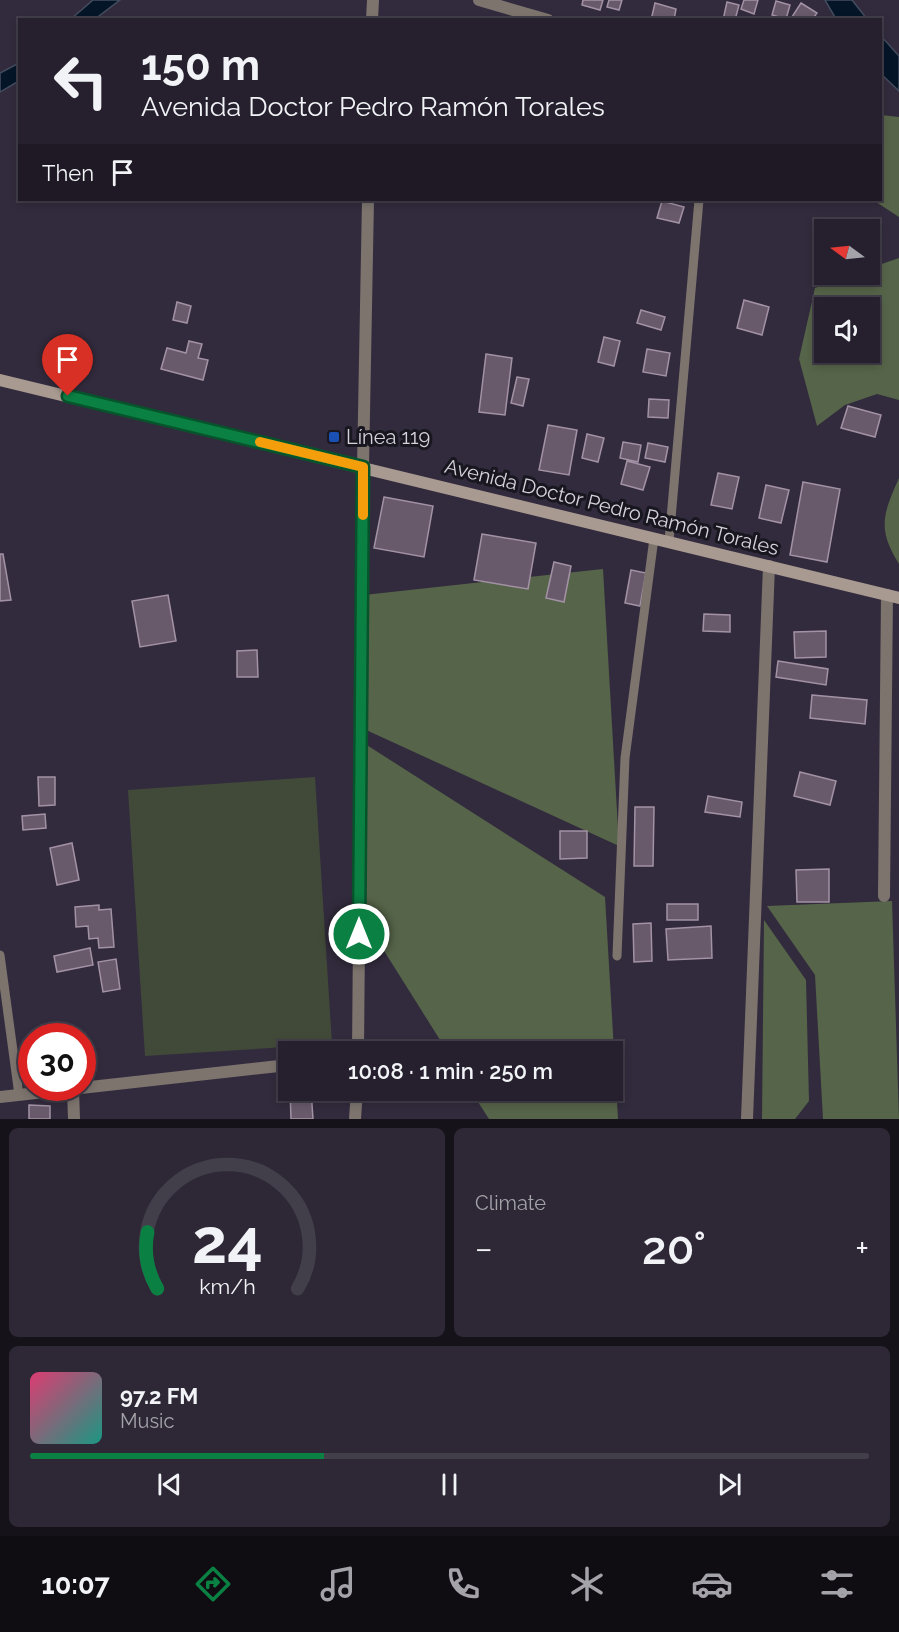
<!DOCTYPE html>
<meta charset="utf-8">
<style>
:root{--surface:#26202e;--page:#2e2836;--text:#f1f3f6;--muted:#a4a3aa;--line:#423e4a;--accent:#0b8043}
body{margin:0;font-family:Raleway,sans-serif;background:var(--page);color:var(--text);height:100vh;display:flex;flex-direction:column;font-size:22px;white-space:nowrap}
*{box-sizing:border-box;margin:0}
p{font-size:20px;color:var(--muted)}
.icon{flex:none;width:33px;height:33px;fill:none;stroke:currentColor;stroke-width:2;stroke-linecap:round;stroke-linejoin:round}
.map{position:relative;height:1119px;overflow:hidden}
.side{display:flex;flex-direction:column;gap:9px;padding:9px;background:#151219;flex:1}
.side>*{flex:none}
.hud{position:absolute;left:18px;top:18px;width:864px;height:183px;border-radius:0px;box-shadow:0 3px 9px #0003,0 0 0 2px var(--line);background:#26202e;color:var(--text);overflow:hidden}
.needle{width:39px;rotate:285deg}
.tools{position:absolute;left:814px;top:219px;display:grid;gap:12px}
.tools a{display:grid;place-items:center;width:66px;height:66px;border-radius:0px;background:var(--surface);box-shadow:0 3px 9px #0003,0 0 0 2px var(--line);font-size:30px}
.speed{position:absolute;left:18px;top:1023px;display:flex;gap:12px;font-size:30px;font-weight:700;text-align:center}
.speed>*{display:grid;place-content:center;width:78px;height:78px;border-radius:50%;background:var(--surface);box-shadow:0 3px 9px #0003,0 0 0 2px var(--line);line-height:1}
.speed .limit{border:9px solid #d22;background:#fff;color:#111}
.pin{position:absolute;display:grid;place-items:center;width:51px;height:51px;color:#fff;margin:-62px -26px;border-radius:50% 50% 50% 0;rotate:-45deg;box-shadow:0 0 6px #0007}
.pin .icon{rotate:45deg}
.me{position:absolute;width:66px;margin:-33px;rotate:0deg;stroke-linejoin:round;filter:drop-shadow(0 0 4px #0008)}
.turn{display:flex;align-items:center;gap:21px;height:126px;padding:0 24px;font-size:27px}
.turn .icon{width:78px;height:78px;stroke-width:2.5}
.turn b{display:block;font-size:42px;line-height:51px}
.then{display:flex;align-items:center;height:57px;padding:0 24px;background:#0003;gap:12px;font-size:22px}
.big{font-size:45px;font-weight:600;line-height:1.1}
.side .card{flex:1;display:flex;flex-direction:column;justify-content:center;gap:9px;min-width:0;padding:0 21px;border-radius:9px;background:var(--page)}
.side .dial{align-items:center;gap:0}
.dial svg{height:156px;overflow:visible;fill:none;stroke:var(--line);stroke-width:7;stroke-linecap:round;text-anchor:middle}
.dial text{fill:var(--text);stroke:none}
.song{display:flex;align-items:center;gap:18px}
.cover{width:72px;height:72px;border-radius:9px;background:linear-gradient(135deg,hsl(340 70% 55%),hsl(170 70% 35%))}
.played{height:6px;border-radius:3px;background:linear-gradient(90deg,var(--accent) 35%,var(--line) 35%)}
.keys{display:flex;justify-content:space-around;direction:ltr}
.heat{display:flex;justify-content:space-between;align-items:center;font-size:33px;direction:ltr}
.side .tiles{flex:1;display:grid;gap:9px;grid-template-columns:1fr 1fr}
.card:last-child{grid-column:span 2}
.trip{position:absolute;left:278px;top:1041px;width:345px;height:60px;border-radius:0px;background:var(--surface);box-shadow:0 3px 9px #0003,0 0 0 2px var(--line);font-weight:600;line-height:60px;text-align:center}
.menu{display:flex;height:96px;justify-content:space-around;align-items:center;background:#0f0d12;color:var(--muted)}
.menu .icon{width:42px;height:42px}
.menu .on{color:var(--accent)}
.menu b{font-size:27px;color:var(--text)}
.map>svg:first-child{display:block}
</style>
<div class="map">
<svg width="899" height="1119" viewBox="0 0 899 1119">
<rect width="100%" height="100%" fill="#322b3d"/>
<path fill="#414a39" d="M315 777 332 1044 145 1056 128 790Z"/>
<path fill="#566449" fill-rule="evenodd" d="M881 115 899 117V217L873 200H880Z
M899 258V400L877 394 845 405 817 426 799 359 815 288 852 275 870 274V268ZM825 308H870V352H825Z
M899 478V564C877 529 883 514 899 478Z
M603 569 619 846 364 729V595Z
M362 742 605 897 618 1119H489L471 1091 612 1090V1052L447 1051 359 911Z
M892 901 899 1119H823L815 975 767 906Z
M764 920 806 980 809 1101 795 1119H762Z"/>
<path fill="#041528" stroke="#434d5e" stroke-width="1.5" d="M93 0H120L95 19H71Z
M825 0H852L867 19H836Z
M881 36 899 56V91L881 74Z
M19 63V81L0 92V73Z"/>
<path fill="#695a6b" stroke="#a392a5" stroke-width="1.5" d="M583 0H603L600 10 582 5Z
M609 0H622L619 10 607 7Z
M744 0H758L754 14 741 9Z
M776 1 790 5 786 19 772 15Z
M727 2 739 5 735 20H723Z
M655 3 676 9 674 20H651Z
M801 3 817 13 812 20H790Z
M662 201 684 207 679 223 657 218Z
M841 219 867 226 866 230H839Z
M744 300 769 307 762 335 737 328Z
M177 302 191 306 187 323 173 320Z
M641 310 665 317 661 330 637 323Z
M604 337 620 341 614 366 598 362Z
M189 341 202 344 198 358 208 360 203 380 161 369 167 348 186 353Z
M647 349 670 353 666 376 643 372Z
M486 354 512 358 505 415 479 412Z
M517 377 529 379 523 406 511 403Z
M649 399 669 400 668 418 648 417Z
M848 406 881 415 875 437 841 428Z
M548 425 577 430 569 475 539 470Z
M587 434 604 438 598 462 582 458Z
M623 442 641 445 638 462 620 458Z
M648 443 668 447 665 462 645 458Z
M627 461 650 467 643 490 621 484Z
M718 473 739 477 732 509 711 505Z
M803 482 840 489 827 562 790 555Z
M766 485 789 490 781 523 759 518Z
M384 497 433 506 424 557 374 548Z
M482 534 536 543 528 589 474 580Z
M0 554H3L11 600 0 601Z
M554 562 571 566 564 602 546 598Z
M631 570 646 573 640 606 625 603Z
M168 595 176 641 140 647 132 601Z
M704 614 730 615V632L703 631Z
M826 631V657L795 658 794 632Z
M257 650 258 677H237V651Z
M778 661 828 669 826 685 776 677Z
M812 695 867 700 865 724 810 718Z
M800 772 836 781 830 805 794 796Z
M38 777H55V805L39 806Z
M708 796 742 802 740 817 705 812Z
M635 807H654L653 866H634Z
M45 814 46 828 23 830 22 816Z
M560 831H587V858L560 859Z
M72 843 79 880 57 885 50 848Z
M829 869V902H797L796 870Z
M667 904H698V920H667Z
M99 905V910L111 909 114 947 99 948 98 938 89 939 88 926 76 927 75 907Z
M651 923 652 961 634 962 633 924Z
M711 926 712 958 668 960 666 929Z
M90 948 93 965 57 972 54 956Z
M116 959 120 989 103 992 98 962Z
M290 1090H311L313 1119H291Z
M29 1105 50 1106V1119H29Z"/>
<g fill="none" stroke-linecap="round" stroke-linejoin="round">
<path stroke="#7d746e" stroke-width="9" d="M669 541 699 200
M0 955 19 1095
M617 956 625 758 654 538"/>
<path stroke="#7d746e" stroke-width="12" d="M479 0 548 20
M372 20 373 0
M884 896 887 595
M358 1052 363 467 368 200
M73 1089 74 1119
M0 1097 288 1065
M355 1119 357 1090
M747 1119 769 566"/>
<path stroke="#a99a91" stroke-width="12" d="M0 380 899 598"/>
</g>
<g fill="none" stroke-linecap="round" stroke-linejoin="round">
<defs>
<path id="route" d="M68 396 363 467 359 934"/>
</defs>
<use href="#route" stroke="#07532c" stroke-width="15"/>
<use href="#route" stroke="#0b8043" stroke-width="10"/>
<path stroke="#f59e0b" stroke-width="10" d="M260 442 363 467V515"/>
</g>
<rect fill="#1a4fb4" stroke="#18161e" stroke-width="2" x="328" y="431" width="12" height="12" rx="3"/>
<g text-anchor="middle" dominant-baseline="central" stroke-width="6" stroke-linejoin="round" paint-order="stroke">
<g font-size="20" fill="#d5d1dd" stroke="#18161e" text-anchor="start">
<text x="346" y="437">Línea 119</text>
</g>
<g font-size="20" fill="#d5d1dd" stroke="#18161e">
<text transform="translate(612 507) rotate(14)">Avenida Doctor Pedro Ramón Torales</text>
</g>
</g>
</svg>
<div class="tools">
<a><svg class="needle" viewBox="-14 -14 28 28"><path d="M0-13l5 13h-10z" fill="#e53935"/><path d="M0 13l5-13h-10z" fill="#a4a3aa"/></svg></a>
<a><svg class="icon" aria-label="sound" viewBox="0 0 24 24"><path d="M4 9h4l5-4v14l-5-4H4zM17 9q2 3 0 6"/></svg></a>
</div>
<div class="speed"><div class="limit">30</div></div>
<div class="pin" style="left:68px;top:396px;background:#d93025"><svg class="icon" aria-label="arrive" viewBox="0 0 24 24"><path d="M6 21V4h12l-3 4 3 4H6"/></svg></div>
<svg class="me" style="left:359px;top:934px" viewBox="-20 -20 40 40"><circle r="17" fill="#0b8043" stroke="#fff" stroke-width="3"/><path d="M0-11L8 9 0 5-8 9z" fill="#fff"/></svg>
<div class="trip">10:08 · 1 min · 250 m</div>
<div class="hud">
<div class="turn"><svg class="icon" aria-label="left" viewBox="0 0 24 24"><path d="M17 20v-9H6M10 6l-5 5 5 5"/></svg><div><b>150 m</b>Avenida Doctor Pedro Ramón Torales</div></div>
<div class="then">Then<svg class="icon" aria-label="arrive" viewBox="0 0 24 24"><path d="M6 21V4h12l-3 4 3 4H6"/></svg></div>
</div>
</div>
<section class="side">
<div class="tiles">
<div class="card dial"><svg viewBox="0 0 100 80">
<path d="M14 69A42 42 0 1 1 86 69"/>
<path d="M14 69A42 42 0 0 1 9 40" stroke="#0b8043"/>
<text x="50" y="56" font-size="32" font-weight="700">24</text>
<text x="50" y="72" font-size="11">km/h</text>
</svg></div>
<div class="card"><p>Climate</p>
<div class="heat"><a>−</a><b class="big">20°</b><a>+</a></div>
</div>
<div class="card">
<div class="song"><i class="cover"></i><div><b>97.2 FM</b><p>Music</p></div></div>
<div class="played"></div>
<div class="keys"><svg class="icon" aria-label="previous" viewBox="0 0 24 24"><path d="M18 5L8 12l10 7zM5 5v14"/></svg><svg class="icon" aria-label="pause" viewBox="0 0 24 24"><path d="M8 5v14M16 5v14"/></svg><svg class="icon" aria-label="next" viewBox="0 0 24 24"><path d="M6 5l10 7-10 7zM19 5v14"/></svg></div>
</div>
</div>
</section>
<nav class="menu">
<b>10:07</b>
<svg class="icon on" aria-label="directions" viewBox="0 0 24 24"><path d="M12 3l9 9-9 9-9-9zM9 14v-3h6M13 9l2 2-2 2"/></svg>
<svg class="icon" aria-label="music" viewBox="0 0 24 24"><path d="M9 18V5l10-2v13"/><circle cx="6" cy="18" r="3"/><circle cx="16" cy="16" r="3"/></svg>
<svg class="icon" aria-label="phone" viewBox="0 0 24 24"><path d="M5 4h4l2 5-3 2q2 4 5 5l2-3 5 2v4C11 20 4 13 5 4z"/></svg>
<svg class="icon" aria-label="climate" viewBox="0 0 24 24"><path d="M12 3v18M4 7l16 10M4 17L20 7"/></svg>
<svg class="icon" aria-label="car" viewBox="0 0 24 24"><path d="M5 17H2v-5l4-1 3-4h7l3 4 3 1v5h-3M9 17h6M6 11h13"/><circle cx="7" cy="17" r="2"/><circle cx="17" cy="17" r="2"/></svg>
<svg class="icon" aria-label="filters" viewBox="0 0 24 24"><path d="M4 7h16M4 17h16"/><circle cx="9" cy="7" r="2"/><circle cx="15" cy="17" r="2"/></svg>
</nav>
